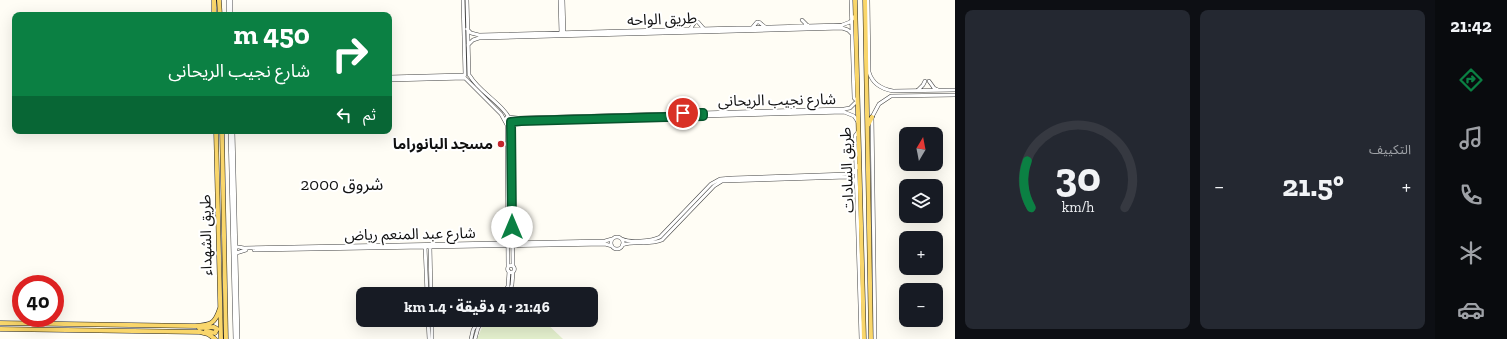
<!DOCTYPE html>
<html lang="ar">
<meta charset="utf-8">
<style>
:root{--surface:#171b24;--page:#242831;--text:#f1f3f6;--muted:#9ea1a6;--line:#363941;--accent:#0b8043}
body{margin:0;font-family:"Zilla Slab","Noto Sans Arabic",serif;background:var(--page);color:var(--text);direction:rtl;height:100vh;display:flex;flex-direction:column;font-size:15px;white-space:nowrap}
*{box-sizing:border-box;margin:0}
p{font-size:13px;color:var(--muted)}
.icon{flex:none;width:22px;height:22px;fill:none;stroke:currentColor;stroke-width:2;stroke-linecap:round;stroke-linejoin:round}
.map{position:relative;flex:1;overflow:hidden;direction:ltr}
.details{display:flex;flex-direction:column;gap:10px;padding:10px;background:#0d0f14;width:480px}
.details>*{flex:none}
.banner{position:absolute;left:12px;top:12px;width:380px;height:122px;border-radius:8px;box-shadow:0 4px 16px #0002;direction:rtl;background:#0b8043;color:#fff;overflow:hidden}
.needle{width:26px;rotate:10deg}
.controls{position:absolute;left:899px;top:127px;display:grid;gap:8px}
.controls a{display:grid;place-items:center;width:44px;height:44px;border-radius:8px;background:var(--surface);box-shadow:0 4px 16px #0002;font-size:20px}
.speed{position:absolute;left:12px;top:275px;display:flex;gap:8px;font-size:20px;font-weight:700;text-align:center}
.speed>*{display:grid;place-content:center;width:52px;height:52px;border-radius:50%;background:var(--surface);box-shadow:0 4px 16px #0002;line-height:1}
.speed .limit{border:6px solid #d22;background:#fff;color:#111}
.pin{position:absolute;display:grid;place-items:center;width:34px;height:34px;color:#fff;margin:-17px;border:2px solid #fff;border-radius:50%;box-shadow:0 1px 4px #0007}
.me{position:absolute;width:44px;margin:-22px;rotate:0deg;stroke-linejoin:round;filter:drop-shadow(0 0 3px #0008)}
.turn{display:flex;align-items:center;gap:14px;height:84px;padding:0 16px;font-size:18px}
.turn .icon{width:52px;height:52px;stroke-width:2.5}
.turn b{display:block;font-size:28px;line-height:34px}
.then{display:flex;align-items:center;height:38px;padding:0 16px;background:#0003;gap:8px;font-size:15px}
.big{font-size:30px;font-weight:800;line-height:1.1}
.details .card{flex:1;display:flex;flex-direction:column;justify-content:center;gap:6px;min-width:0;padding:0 14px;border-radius:8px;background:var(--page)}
.details .dial{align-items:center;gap:0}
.dial svg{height:104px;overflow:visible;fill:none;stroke:var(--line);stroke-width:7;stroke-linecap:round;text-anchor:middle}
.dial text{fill:var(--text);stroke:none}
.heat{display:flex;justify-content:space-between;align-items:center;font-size:22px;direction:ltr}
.details .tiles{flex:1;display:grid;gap:10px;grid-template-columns:repeat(2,1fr)}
.trip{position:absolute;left:356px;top:287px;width:242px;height:40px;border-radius:8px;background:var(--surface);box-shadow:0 4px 16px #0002;font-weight:800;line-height:40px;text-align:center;direction:rtl}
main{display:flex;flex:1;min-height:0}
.tabs{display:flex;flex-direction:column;width:72px;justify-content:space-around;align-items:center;background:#090b0e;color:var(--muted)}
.tabs .icon{width:28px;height:28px}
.tabs .active{color:var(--accent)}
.tabs b{font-size:18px;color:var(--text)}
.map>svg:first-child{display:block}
</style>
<main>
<nav class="tabs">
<b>21:42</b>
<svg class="icon active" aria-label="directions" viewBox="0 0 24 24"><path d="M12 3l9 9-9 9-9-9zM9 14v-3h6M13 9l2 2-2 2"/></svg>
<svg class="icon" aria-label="music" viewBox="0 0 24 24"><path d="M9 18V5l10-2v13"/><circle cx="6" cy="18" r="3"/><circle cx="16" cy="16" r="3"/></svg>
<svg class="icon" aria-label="phone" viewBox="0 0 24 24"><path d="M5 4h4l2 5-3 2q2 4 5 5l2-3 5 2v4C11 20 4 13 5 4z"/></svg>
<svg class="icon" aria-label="climate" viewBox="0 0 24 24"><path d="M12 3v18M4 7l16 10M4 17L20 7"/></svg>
<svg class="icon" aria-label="car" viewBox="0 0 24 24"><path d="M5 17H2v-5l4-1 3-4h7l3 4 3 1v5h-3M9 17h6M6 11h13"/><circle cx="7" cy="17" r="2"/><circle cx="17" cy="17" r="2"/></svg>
</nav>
<section class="details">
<div class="tiles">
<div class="card"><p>التكييف</p>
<div class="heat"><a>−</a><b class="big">21.5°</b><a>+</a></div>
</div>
<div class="card dial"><svg viewBox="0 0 100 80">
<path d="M14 69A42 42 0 1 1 86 69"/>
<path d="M14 69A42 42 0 0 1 11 33" stroke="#0b8043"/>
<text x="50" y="56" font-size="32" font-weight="700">30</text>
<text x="50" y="72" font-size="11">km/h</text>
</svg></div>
</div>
</section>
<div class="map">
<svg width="955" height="339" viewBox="0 0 955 339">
<rect width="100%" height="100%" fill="#fffdf5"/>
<path fill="#e6f2cf" d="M487 320H543L563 339H477L483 325Z"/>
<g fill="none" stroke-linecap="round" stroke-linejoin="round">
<defs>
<path id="minor" d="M228 0V15
M231 0V15
M463 0 465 75
M467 0 469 75
M560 0 561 34
M563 0 564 34
M851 0 854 98 857 101
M868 0 869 72C872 83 882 89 893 91L955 90
M802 20 808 26
M698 22 704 29
M759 22 765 27
M752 28 757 22
M467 29 471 33 479 35 842 25 850 22 855 16
M690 29 695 22
M468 45 473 40 479 38 842 28 848 30 852 34
M470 76C479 92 506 106 511 122L513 266
M389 77 464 75
M466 79 501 114 507 125 508 267
M389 80 465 78
M929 81 934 88 938 90
M918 90 923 85 925 81
M505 121 507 117 518 118 844 109 850 108 857 101
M506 123 521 121 844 112 854 116 858 122
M230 131 235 339
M233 131 238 339
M858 132 855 136 861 339
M611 243a6 6 0 1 1 12 0a6 6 0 1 1-12 0Z
M622 239C630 243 652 241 660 237L711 184 720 179 732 178 848 174 853 173 859 165
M622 245C635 240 649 246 662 240L714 186 722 181 847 177 852 178 856 182
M233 246 244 248C364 245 485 244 605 241L612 239
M425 246 427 294
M430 246 431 294
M254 250 605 244 612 246
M233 254 246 250
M507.5 269a3.5 3.5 0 1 1 7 0a3.5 3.5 0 1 1-7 0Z
M503 294 508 286 509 271
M508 294 512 285 513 272
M428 320 429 339
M432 320V339
M471 339 473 330 479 320
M475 339 478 328 484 320
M875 339 872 117 879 104 891 96 955 95"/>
<path id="major" d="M214 0V15
M219 0 220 15
M855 0 864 339
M865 0 871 339
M868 125 872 117
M216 131 221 339
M222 131 226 339
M0 323 195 326C211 325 215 324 220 308
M199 328 214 327 217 329 215 333 206 331
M0 329 200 332 208 334 215 339"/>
</defs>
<use href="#minor" stroke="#444" stroke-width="4"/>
<use href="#major" stroke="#222" stroke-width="5"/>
<use href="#minor" stroke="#fff" stroke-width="3"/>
<use href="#major" stroke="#f9d66b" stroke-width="4"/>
</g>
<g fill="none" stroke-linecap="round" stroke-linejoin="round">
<defs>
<path id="route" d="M512 227 511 122 521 121 703 116V113H683"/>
</defs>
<use href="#route" stroke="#07532c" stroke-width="10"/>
<use href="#route" stroke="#0b8043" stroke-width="7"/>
</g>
<circle fill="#c4262e" stroke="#fff" stroke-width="1.5" cx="501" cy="144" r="4"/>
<g text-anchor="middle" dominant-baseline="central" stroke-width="4" stroke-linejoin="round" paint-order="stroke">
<g font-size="15" fill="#111" stroke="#fff">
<text transform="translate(662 19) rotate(-2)">طريق الواحه</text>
<text transform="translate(777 100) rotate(-1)">شارع نجيب الريحانى</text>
<text transform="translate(847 170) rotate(-92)">طريق السادات</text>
<text transform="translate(410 234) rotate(-1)">شارع عبد المنعم رياض</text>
<text transform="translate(206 235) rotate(-91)">طريق الشهداء</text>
</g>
<g font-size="15" font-weight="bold" fill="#111" stroke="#fff" text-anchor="end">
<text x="493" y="144">مسجد البانوراما</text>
</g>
<g font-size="17" fill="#111" stroke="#fff">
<text x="342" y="184">شروق 2000</text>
</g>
</g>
</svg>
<div class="controls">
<a><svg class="needle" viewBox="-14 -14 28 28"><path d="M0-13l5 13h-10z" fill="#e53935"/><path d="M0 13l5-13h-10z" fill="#9ea1a6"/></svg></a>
<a><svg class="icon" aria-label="layers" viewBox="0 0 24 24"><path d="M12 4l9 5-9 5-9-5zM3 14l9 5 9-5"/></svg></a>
<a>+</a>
<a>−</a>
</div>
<div class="speed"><div class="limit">40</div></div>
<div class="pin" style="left:683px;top:113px;background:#d93025"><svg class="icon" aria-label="arrive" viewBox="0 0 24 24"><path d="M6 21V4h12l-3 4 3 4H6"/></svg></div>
<svg class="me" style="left:512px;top:227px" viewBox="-20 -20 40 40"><circle r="19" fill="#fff"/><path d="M0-13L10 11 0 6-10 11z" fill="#0b8043"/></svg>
<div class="trip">21:46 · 4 دقيقة · 1.4 km</div>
<div class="banner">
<div class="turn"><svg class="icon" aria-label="right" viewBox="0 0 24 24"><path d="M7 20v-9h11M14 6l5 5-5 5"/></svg><div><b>450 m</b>شارع نجيب الريحانى</div></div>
<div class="then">ثم<svg class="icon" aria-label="left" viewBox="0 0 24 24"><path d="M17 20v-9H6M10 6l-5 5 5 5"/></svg></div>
</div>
</div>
</main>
